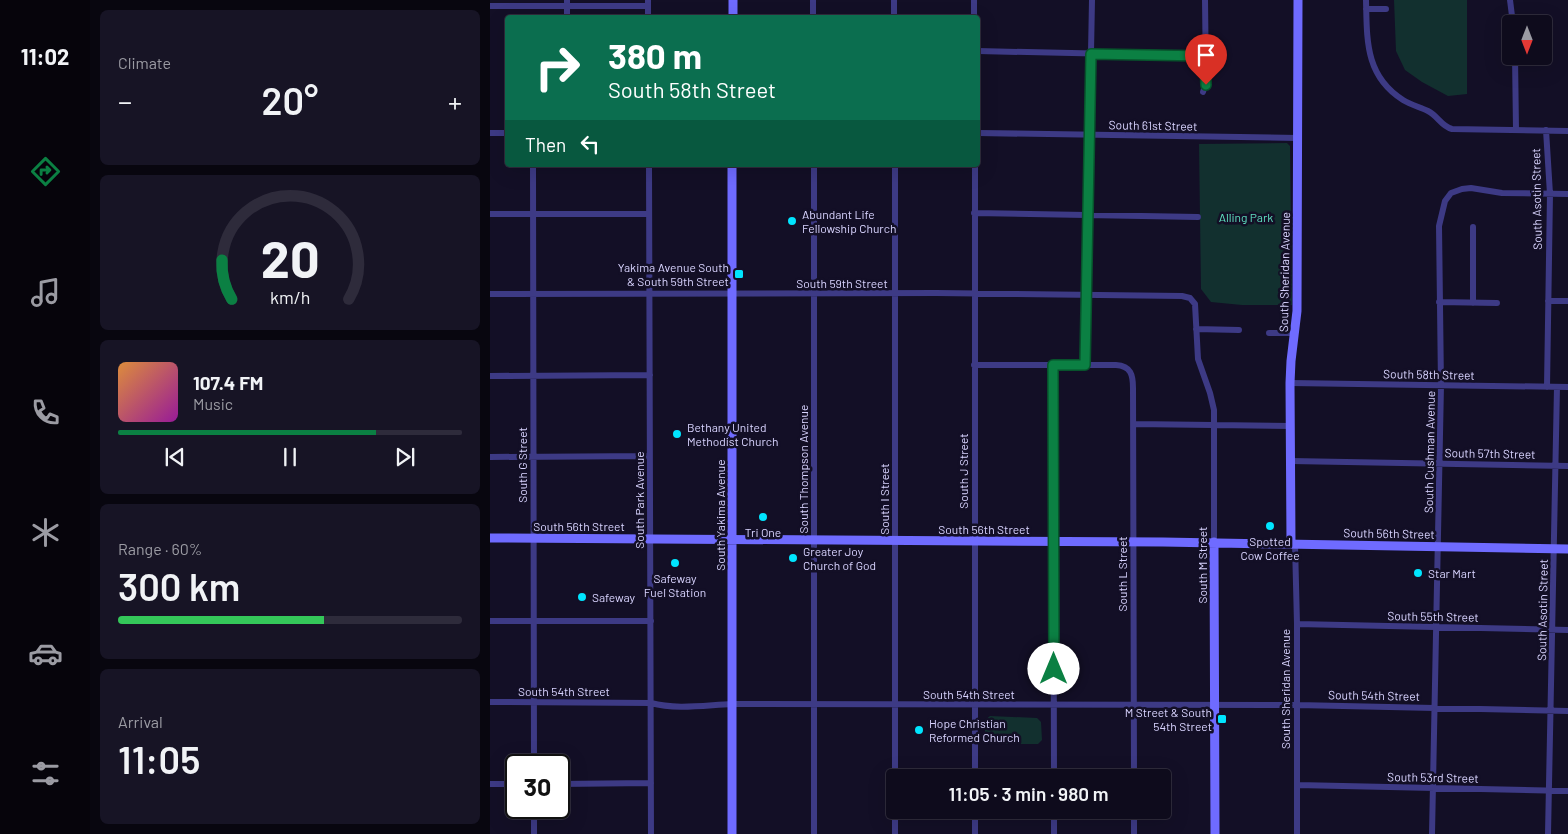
<!DOCTYPE html>
<meta charset="utf-8">
<style>
:root{--surface:#0e0b1c;--page:#171425;--text:#f1f3f6;--muted:#9b9ba3;--line:#2e2b3b;--accent:#0b8043}
body{margin:0;font-family:Barlow,sans-serif;background:var(--page);color:var(--text);height:100vh;display:flex;flex-direction:column;font-size:19px;white-space:nowrap}
*{box-sizing:border-box;margin:0}
p{font-size:16px;color:var(--muted)}
.icon{flex:none;width:28px;height:28px;fill:none;stroke:currentColor;stroke-width:2;stroke-linecap:round;stroke-linejoin:round}
.map{position:relative;flex:1;overflow:hidden}
.details{display:flex;flex-direction:column;gap:10px;padding:10px;background:#08060f;width:400px}
.details>*{flex:none}
.hud{position:absolute;left:15px;top:15px;width:475px;height:152px;border-radius:5px;box-shadow:0 5px 20px #0002,0 0 0 1px var(--line);background:#0b6e4f;color:#fff;overflow:hidden}
.needle{width:32px;rotate:180deg}
.fabs{position:absolute;left:1012px;top:15px;display:grid;gap:10px}
.fabs a{display:grid;place-items:center;width:50px;height:50px;border-radius:5px;background:var(--surface);box-shadow:0 5px 20px #0002,0 0 0 1px var(--line);font-size:25px}
.speed{position:absolute;left:15px;top:754px;display:flex;gap:10px;font-size:25px;font-weight:700;text-align:center}
.speed>*{display:grid;place-content:center;width:65px;height:65px;border-radius:50%;background:var(--surface);box-shadow:0 5px 20px #0002,0 0 0 1px var(--line);line-height:1}
.speed .limit{border:2px solid #111;border-radius:8px;background:#fff;color:#111}
.pin{position:absolute;display:grid;place-items:center;width:42px;height:42px;color:#fff;margin:-51px -21px;border-radius:50% 50% 50% 0;rotate:-45deg;box-shadow:0 0 5px #0007}
.pin .icon{rotate:45deg}
.me{position:absolute;width:55px;margin:-28px;rotate:0deg;stroke-linejoin:round;filter:drop-shadow(0 0 4px #0008)}
.turn{display:flex;align-items:center;gap:18px;height:105px;padding:0 20px;font-size:22px}
.turn .icon{width:65px;height:65px;stroke-width:2.5}
.turn b{display:block;font-size:35px;line-height:42px}
.then{display:flex;align-items:center;height:48px;padding:0 20px;background:#0003;gap:10px;font-size:19px}
.big{font-size:38px;font-weight:600;line-height:1.1}
.details .tile{flex:1;display:flex;flex-direction:column;justify-content:center;gap:8px;min-width:0;padding:0 18px;border-radius:8px;background:var(--page)}
.details .dial{align-items:center;gap:0}
.dial svg{height:130px;overflow:visible;fill:none;stroke:var(--line);stroke-width:7;stroke-linecap:round;text-anchor:middle}
.dial text{fill:var(--text);stroke:none}
.song{display:flex;align-items:center;gap:15px}
.cover{width:60px;height:60px;border-radius:8px;background:linear-gradient(135deg,hsl(30 70% 55%),hsl(300 70% 35%))}
.played{height:5px;border-radius:2px;background:linear-gradient(90deg,var(--accent) 75%,var(--line) 75%)}
.keys{display:flex;justify-content:space-around;direction:ltr}
.heat{display:flex;justify-content:space-between;align-items:center;font-size:28px;direction:ltr}
.charge{height:8px;border-radius:4px;background:linear-gradient(90deg,#34c759 60%,var(--line) 0)}
.trip{position:absolute;left:396px;top:769px;width:285px;height:50px;border-radius:5px;background:var(--surface);box-shadow:0 5px 20px #0002,0 0 0 1px var(--line);font-weight:600;line-height:50px;text-align:center}
main{display:flex;flex:1;min-height:0}
.menu{display:flex;flex-direction:column;width:90px;justify-content:space-around;align-items:center;background:#06040b;color:var(--muted)}
.menu .icon{width:35px;height:35px}
.menu .selected{color:var(--accent)}
.menu b{font-size:22px;color:var(--text)}
.map>svg:first-child{display:block}
</style>
<main>
<nav class="menu">
<b>11:02</b>
<svg class="icon selected" aria-label="directions" viewBox="0 0 24 24"><path d="M12 3l9 9-9 9-9-9zM9 14v-3h6M13 9l2 2-2 2"/></svg>
<svg class="icon" aria-label="music" viewBox="0 0 24 24"><path d="M9 18V5l10-2v13"/><circle cx="6" cy="18" r="3"/><circle cx="16" cy="16" r="3"/></svg>
<svg class="icon" aria-label="phone" viewBox="0 0 24 24"><path d="M5 4h4l2 5-3 2q2 4 5 5l2-3 5 2v4C11 20 4 13 5 4z"/></svg>
<svg class="icon" aria-label="climate" viewBox="0 0 24 24"><path d="M12 3v18M4 7l16 10M4 17L20 7"/></svg>
<svg class="icon" aria-label="car" viewBox="0 0 24 24"><path d="M5 17H2v-5l4-1 3-4h7l3 4 3 1v5h-3M9 17h6M6 11h13"/><circle cx="7" cy="17" r="2"/><circle cx="17" cy="17" r="2"/></svg>
<svg class="icon" aria-label="filters" viewBox="0 0 24 24"><path d="M4 7h16M4 17h16"/><circle cx="9" cy="7" r="2"/><circle cx="15" cy="17" r="2"/></svg>
</nav>
<section class="details">
<div class="tile"><p>Climate</p>
<div class="heat"><a>−</a><b class="big">20°</b><a>+</a></div>
</div>
<div class="tile dial"><svg viewBox="0 0 100 80">
<path d="M14 69A42 42 0 1 1 86 69"/>
<path d="M14 69A42 42 0 0 1 8 45" stroke="#0b8043"/>
<text x="50" y="56" font-size="32" font-weight="700">20</text>
<text x="50" y="72" font-size="11">km/h</text>
</svg></div>
<div class="tile">
<div class="song"><i class="cover"></i><div><b>107.4 FM</b><p>Music</p></div></div>
<div class="played"></div>
<div class="keys"><svg class="icon" aria-label="previous" viewBox="0 0 24 24"><path d="M18 5L8 12l10 7zM5 5v14"/></svg><svg class="icon" aria-label="pause" viewBox="0 0 24 24"><path d="M8 5v14M16 5v14"/></svg><svg class="icon" aria-label="next" viewBox="0 0 24 24"><path d="M6 5l10 7-10 7zM19 5v14"/></svg></div>
</div>
<div class="tile"><p>Range · 60%</p><b class="big">300 km</b><div class="charge"></div></div>
<div class="tile"><p>Arrival</p><b class="big">11:05</b></div>
</section>
<div class="map">
<svg width="1078" height="834" viewBox="0 0 1078 834">
<rect width="100%" height="100%" fill="#130f26"/>
<path fill="#12302f" d="M904 0H977V94L958 96 932 82 915 70 906 51Z
M797 143 800 146 802 305H752L721 302 711 289 709 144Z
M500 716 547 718 551 722 552 740 548 744H498L495 742V720Z"/>
<g fill="none" stroke-linecap="round" stroke-linejoin="round">
<path stroke="#3d3a85" stroke-width="6" d="M158 0V18
M404 0V18
M484 0V18
M876 0C877 40 875 76 913 100 921 105 930 107 938 111 948 116 951 126 962 129L1078 131
M1020 0 1023 24
M0 6H158
M876 9H896
M77 18V0
M323 18V0
M488 51 715 56
M1025 56 1026 130
M713 92 716 82 715 0
M1056 130 1060 194 1057 387
M0 133H18
M488 133 808 138
M43 165 44 765
M159 165 161 834
M324 165V834
M485 165V778
M484 213 708 217
M0 214H159
M983 227V303
M0 294 446 293 692 296 700 298 705 304 708 359 720 393 724 410V542
M1058 301H1078
M949 302 1007 303
M706 329 749 330
M779 333H805
M484 365H626C641 366 643 375 643 388L644 778
M563 365 564 778
M595 365 602 0
M0 376 160 375
M800 383 1078 387
M644 424 801 426
M0 457 159 456
M801 461 1078 466
M805 544 807 624V834
M0 621H161
M807 624 1078 630
M0 702 161 703C186 710 216 705 242 704L807 705 1078 711
M0 784H26
M69 784 161 783
M807 785 1078 791
M44 808V834
M485 810V834
M564 810V834
M644 810V834
M405 834V165
M942 834 951 385 949 226 955 201 961 193 972 189 981 188 1012 193 1078 194
M1058 834 1067 387"/>
<path stroke="#6f6bff" stroke-width="9" d="M243 18V0
M242 165V834
M0 538 673 542 1078 549
M724 542 725 834
M801 543 800 383 801 361 807 311 808 0"/>
</g>
<g fill="none" stroke-linecap="round" stroke-linejoin="round">
<defs>
<path id="route" d="M564 669 563 365H595L601 54 715 56 716 85"/>
</defs>
<use href="#route" stroke="#07532c" stroke-width="12"/>
<use href="#route" stroke="#0b8043" stroke-width="9"/>
</g>
<g fill="#00e5ff" stroke="#130f26" stroke-width="2">
<circle cx="302" cy="221" r="5"/>
<rect x="244" y="269" width="10" height="10" rx="2.5"/>
<circle cx="187" cy="434" r="5"/>
<circle cx="273" cy="517" r="5"/>
<circle cx="780" cy="526" r="5"/>
<circle cx="303" cy="558" r="5"/>
<circle cx="185" cy="563" r="5"/>
<circle cx="928" cy="573" r="5"/>
<circle cx="92" cy="597" r="5"/>
<rect x="727" y="714" width="10" height="10" rx="2.5"/>
<circle cx="429" cy="730" r="5"/>
</g>
<g text-anchor="middle" dominant-baseline="central" stroke-width="5" stroke-linejoin="round" paint-order="stroke">
<g font-size="12" fill="#d9d4ff" stroke="#130f26">
<text transform="translate(663 125) rotate(1)">South 61st Street</text>
<text transform="translate(1046 199) rotate(-91)">South Asotin Street</text>
<text transform="translate(794 272) rotate(-89)">South Sheridan Avenue</text>
<text x="352" y="283">South 59th Street</text>
<text transform="translate(939 374) rotate(1)">South 58th Street</text>
<text transform="translate(939 452) rotate(-89)">South Cushman Avenue</text>
<text transform="translate(1000 453) rotate(1)">South 57th Street</text>
<text transform="translate(32 465) rotate(-90)">South G Street</text>
<text transform="translate(313 469) rotate(-90)">South Thompson Avenue</text>
<text transform="translate(473 471) rotate(-90)">South J Street</text>
<text transform="translate(394 499) rotate(-90)">South I Street</text>
<text transform="translate(149 500) rotate(-90)">South Park Avenue</text>
<text transform="translate(230 515) rotate(-90)">South Yakima Avenue</text>
<text x="89" y="526">South 56th Street</text>
<text x="494" y="529">South 56th Street</text>
<text transform="translate(899 533) rotate(1)">South 56th Street</text>
<text transform="translate(712 565) rotate(-90)">South M Street</text>
<text transform="translate(632 574) rotate(-90)">South L Street</text>
<text transform="translate(1052 610) rotate(-89)">South Asotin Street</text>
<text transform="translate(943 616) rotate(1)">South 55th Street</text>
<text transform="translate(795 689) rotate(-90)">South Sheridan Avenue</text>
<text x="74" y="691">South 54th Street</text>
<text x="479" y="694">South 54th Street</text>
<text transform="translate(884 695) rotate(1)">South 54th Street</text>
<text transform="translate(943 777) rotate(1)">South 53rd Street</text>
</g>
<g font-size="12" fill="#d9d4ff" stroke="#130f26" text-anchor="start">
<text x="312" y="214">Abundant Life<tspan x="312" dy="14">Fellowship Church</tspan></text>
<text x="239" y="267" text-anchor="end">Yakima Avenue South<tspan x="239" dy="14">&amp; South 59th Street</tspan></text>
<text x="197" y="427">Bethany United<tspan x="197" dy="14">Methodist Church</tspan></text>
<text x="273" y="532" text-anchor="middle">Tri One</text>
<text x="780" y="541" text-anchor="middle">Spotted<tspan x="780" dy="14">Cow Coffee</tspan></text>
<text x="313" y="551">Greater Joy<tspan x="313" dy="14">Church of God</tspan></text>
<text x="938" y="573">Star Mart</text>
<text x="185" y="578" text-anchor="middle">Safeway<tspan x="185" dy="14">Fuel Station</tspan></text>
<text x="102" y="597">Safeway</text>
<text x="722" y="712" text-anchor="end">M Street &amp; South<tspan x="722" dy="14">54th Street</tspan></text>
<text x="439" y="723">Hope Christian<tspan x="439" dy="14">Reformed Church</tspan></text>
</g>
<g font-size="12" fill="#5fe0c0" stroke="#130f26">
<text x="756" y="217">Alling Park</text>
</g>
</g>
</svg>
<div class="fabs">
<a><svg class="needle" viewBox="-14 -14 28 28"><path d="M0-13l5 13h-10z" fill="#e53935"/><path d="M0 13l5-13h-10z" fill="#9b9ba3"/></svg></a>
</div>
<div class="speed"><div class="limit">30</div></div>
<div class="pin" style="left:716px;top:85px;background:#d93025"><svg class="icon" aria-label="arrive" viewBox="0 0 24 24"><path d="M6 21V4h12l-3 4 3 4H6"/></svg></div>
<svg class="me" style="left:564px;top:669px" viewBox="-20 -20 40 40"><circle r="19" fill="#fff"/><path d="M0-13L10 11 0 6-10 11z" fill="#0b8043"/></svg>
<div class="trip">11:05 · 3 min · 980 m</div>
<div class="hud">
<div class="turn"><svg class="icon" aria-label="right" viewBox="0 0 24 24"><path d="M7 20v-9h11M14 6l5 5-5 5"/></svg><div><b>380 m</b>South 58th Street</div></div>
<div class="then">Then<svg class="icon" aria-label="left" viewBox="0 0 24 24"><path d="M17 20v-9H6M10 6l-5 5 5 5"/></svg></div>
</div>
</div>
</main>
